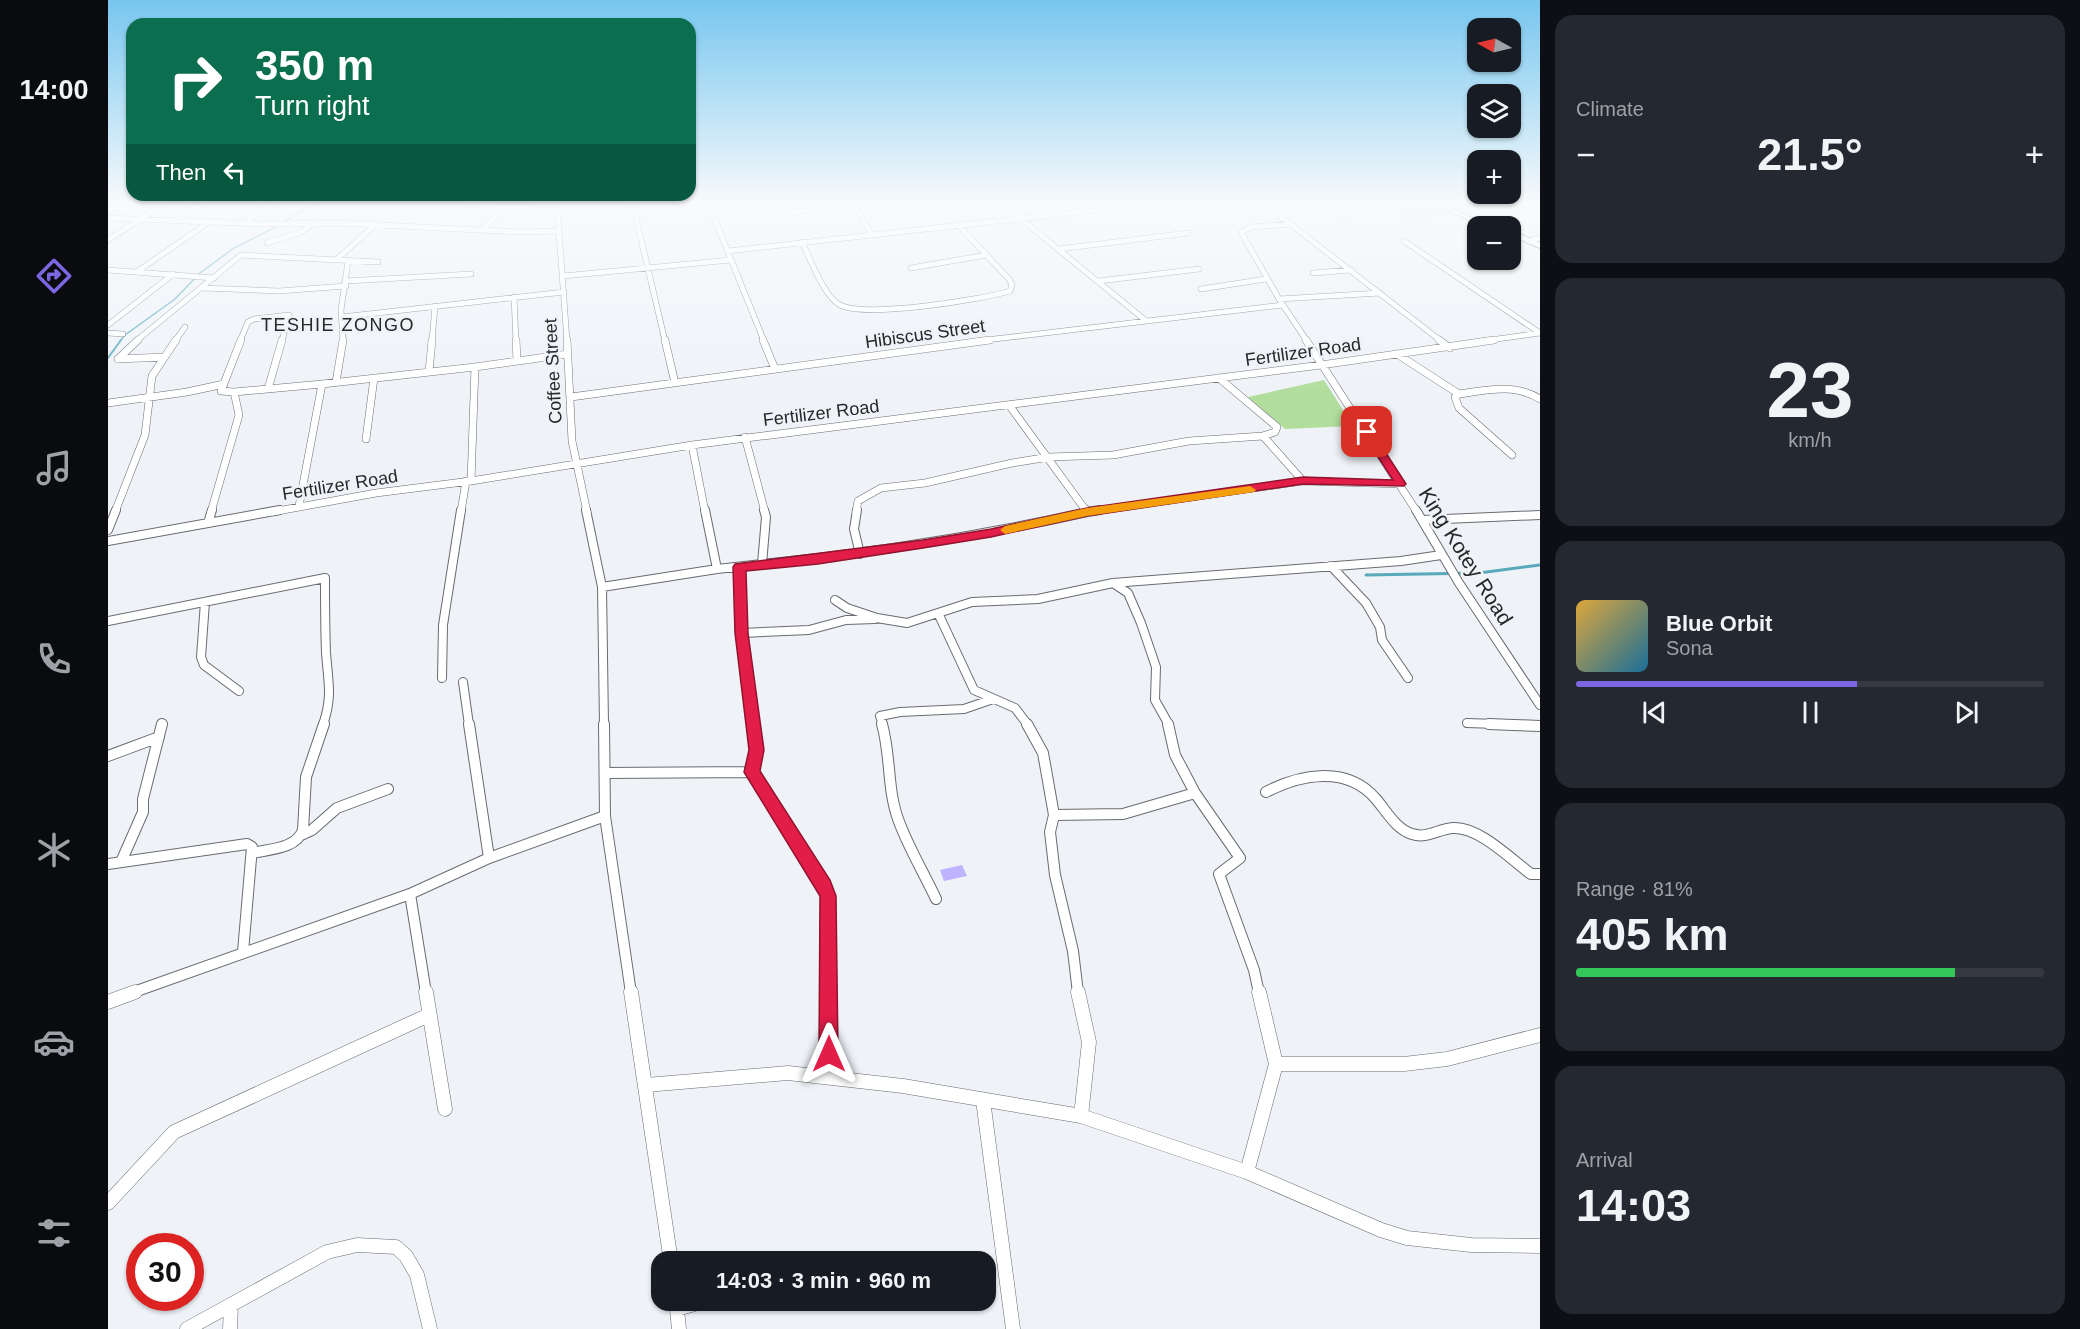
<!DOCTYPE html>
<meta charset="utf-8">
<style>
:root{--surface:#171b24;--page:#242831;--text:#f1f3f6;--muted:#9ea1a6;--line:#363941;--accent:#7d66e2}
body{margin:0;font-family:Arial,sans-serif;background:var(--page);color:var(--text);height:100vh;display:flex;flex-direction:column;font-size:22px;white-space:nowrap}
*{box-sizing:border-box;margin:0}
p{font-size:20px;color:var(--muted)}
.icon{flex:none;width:33px;height:33px;fill:none;stroke:currentColor;stroke-width:2;stroke-linecap:round;stroke-linejoin:round}
.map{position:relative;flex:1;overflow:hidden}
.details{display:flex;flex-direction:column;gap:15px;padding:15px;background:#0d0f14;width:540px}
.details>*{flex:none}
.guide{position:absolute;left:18px;top:18px;width:570px;height:183px;border-radius:18px;box-shadow:0 2px 4px #0004;background:#0b6e4f;color:#fff;overflow:hidden}
.needle{width:39px;rotate:278deg}
.tools{position:absolute;left:1359px;top:18px;display:grid;gap:12px}
.tools a{display:grid;place-items:center;width:54px;height:54px;border-radius:12px;background:var(--surface);box-shadow:0 2px 4px #0004;font-size:30px}
.speed{position:absolute;left:18px;top:1233px;display:flex;gap:12px;font-size:30px;font-weight:700;text-align:center}
.speed>*{display:grid;place-content:center;width:78px;height:78px;border-radius:50%;background:var(--surface);box-shadow:0 2px 4px #0004;line-height:1}
.speed .limit{border:9px solid #d22;background:#fff;color:#111}
.pin{position:absolute;display:grid;place-items:center;width:51px;height:51px;color:#fff;margin:-26px;border-radius:12px;box-shadow:0 3px 9px #0006}
.me{position:absolute;width:66px;margin:-33px;rotate:0deg;stroke-linejoin:round;filter:drop-shadow(0 0 4px #0008)}
.turn{display:flex;align-items:center;gap:21px;height:126px;padding:0 30px;font-size:27px}
.turn .icon{width:78px;height:78px;stroke-width:2.5}
.turn b{display:block;font-size:42px;line-height:51px}
.then{display:flex;align-items:center;height:57px;padding:0 30px;background:#0003;gap:12px;font-size:22px}
.big{font-size:45px;font-weight:700;line-height:1.1}
.details .tile{flex:1;display:flex;flex-direction:column;justify-content:center;gap:9px;min-width:0;padding:0 21px;border-radius:18px;background:var(--page)}
.details .dial{align-items:center;gap:0}
.dial b{font-size:78px;line-height:1}
.song{display:flex;align-items:center;gap:18px}
.cover{width:72px;height:72px;border-radius:9px;background:linear-gradient(135deg,hsl(40 70% 55%),hsl(200 70% 35%))}
.played{height:6px;border-radius:3px;background:linear-gradient(90deg,var(--accent) 60%,var(--line) 60%)}
.keys{display:flex;justify-content:space-around;direction:ltr}
.heat{display:flex;justify-content:space-between;align-items:center;font-size:33px;direction:ltr}
.charge{height:9px;border-radius:4px;background:linear-gradient(90deg,#34c759 81%,var(--line) 0)}
.trip{position:absolute;left:543px;top:1251px;width:345px;height:60px;border-radius:18px;background:var(--surface);box-shadow:0 2px 4px #0004;font-weight:700;line-height:60px;text-align:center}
main{display:flex;flex:1;min-height:0}
.menu{display:flex;flex-direction:column;width:108px;justify-content:space-around;align-items:center;background:#090b0e;color:var(--muted)}
.menu .icon{width:42px;height:42px}
.menu .selected{color:var(--accent)}
.menu b{font-size:27px;color:var(--text)}
.map>svg:first-child{display:block}
</style>
<main>
<nav class="menu">
<b>14:00</b>
<svg class="icon selected" aria-label="directions" viewBox="0 0 24 24"><path d="M12 3l9 9-9 9-9-9zM9 14v-3h6M13 9l2 2-2 2"/></svg>
<svg class="icon" aria-label="music" viewBox="0 0 24 24"><path d="M9 18V5l10-2v13"/><circle cx="6" cy="18" r="3"/><circle cx="16" cy="16" r="3"/></svg>
<svg class="icon" aria-label="phone" viewBox="0 0 24 24"><path d="M5 4h4l2 5-3 2q2 4 5 5l2-3 5 2v4C11 20 4 13 5 4z"/></svg>
<svg class="icon" aria-label="climate" viewBox="0 0 24 24"><path d="M12 3v18M4 7l16 10M4 17L20 7"/></svg>
<svg class="icon" aria-label="car" viewBox="0 0 24 24"><path d="M5 17H2v-5l4-1 3-4h7l3 4 3 1v5h-3M9 17h6M6 11h13"/><circle cx="7" cy="17" r="2"/><circle cx="17" cy="17" r="2"/></svg>
<svg class="icon" aria-label="filters" viewBox="0 0 24 24"><path d="M4 7h16M4 17h16"/><circle cx="9" cy="7" r="2"/><circle cx="15" cy="17" r="2"/></svg>
</nav>
<div class="map">
<svg width="1432" height="1329" viewBox="0 0 1432 1329">
<rect width="100%" height="100%" fill="#eff3f8"/>
<path fill="#e0e8f4" d="M1280 205H1328L1343 211 1305 221 1274 206Z"/>
<path fill="#b1de9d" d="M1216 380 1245 426 1177 429 1140 397Z"/>
<g fill="none" stroke-linecap="round" stroke-linejoin="round">
<path stroke="#59a9bb" stroke-width="1.5" d="M177 221 205 205
M12 341 17 335 67 299 92 273 126 248 170 226"/>
<path stroke="#59a9bb" stroke-width="2" d="M0 358 13 340"/>
<path stroke="#59a9bb" stroke-width="3" d="M1258 575 1371 573 1432 565"/>
</g>
<path fill="#bfb2ff" d="M854 865 859 876 836 881 832 870Z"/>
<g fill="none" stroke-linecap="round" stroke-linejoin="round">
<defs>
<path id="minor-far4" d="M364 205 449 210
M449 205 459 341
M525 205 557 341
M601 205 656 341
M746 205 764 235
M896 205 1037 320
M1158 205 1333 341
M1429 205 1432 206
M0 212 11 205
M685 212 747 206
M1232 215 1275 205
M0 218 155 224 231 223 414 232 451 231
M70 220 92 205
M136 223 163 205
M1183 224 1143 227 1133 232 1171 299 1199 341
M374 230 397 206
M0 240 54 205
M1296 241 1432 333
M1421 241 1432 238
M694 242C702 258 716 297 732 305 758 318 872 300 902 291L904 285 901 279 851 226
M159 243 193 232 208 222
M951 249 1080 233
M620 251 1034 205
M228 260 268 224
M803 268 878 255
M0 270 106 278
M30 271 101 222
M1205 273 1243 270
M455 276 623 260
M238 281 363 274
M991 281 1091 269
M94 288 171 291 238 286
M1093 289 1158 279
M406 297 408 341
M1171 299 1272 293
M234 317 456 292
M0 325 65 274
M0 333 15 334
M28 341 133 255 270 262
M67 341 77 327
M132 341 140 322 146 319 181 315 174 341
M235 341 233 310 240 261
M324 341 327 306
M869 341 1175 305
M1375 341 1432 333"/>
<path id="minor-far3" d="M408 340 409 360
M459 340 464 441 479 512
M557 340 567 383
M655 340 667 369
M1198 340 1309 512
M1331 340 1342 348
M1289 354 1351 394 1347 397 1351 408 1404 455
M10 359 30 340
M10 359 56 357
M321 372 324 340
M228 382 235 340
M160 389 174 340
M126 392 113 391 133 340
M1351 394C1379 390 1407 383 1432 399
M463 397 882 340
M0 403 79 392 116 384
M901 405 979 512
M1155 436 1195 481
M637 437 657 512
M258 439 266 378
M584 445 597 512
M363 481 367 367 460 354
M191 506 214 384 367 367
M7 512 37 435 44 376 68 340
M103 512 131 415 126 392 214 384
M164 512 268 493 363 481 584 445 1213 365 1386 340
M353 512 358 481
M748 512 750 501 773 488 817 483 904 463 941 457 1005 455 1081 441 1155 436 1167 432 1169 427 1111 378
M981 512 1195 481 1293 484"/>
<path id="minor-far2" d="M478 510 494 587 496 725
M749 510 746 529 752 554
M1308 510 1351 583 1432 705
M979 512 992 510
M1314 520 1432 515
M100 523 104 510
M0 530 8 510
M0 541 172 510
M654 564C764 553 872 536 979 512L978 510
M1223 566 1258 603 1272 627 1274 640 1300 678
M631 567 634 633 645 725
M609 569 654 564 658 517 656 510
M1005 583 1020 593 1033 623 1048 667 1047 700 1061 725
M494 587 609 569 597 510
M727 600 739 608 769 618 799 623 864 602 930 599 1005 583 1293 561 1333 555
M97 602 93 657 96 665 131 691
M830 613 866 690 907 708 920 725
M0 621 217 578C217 603 217 628 218 652 220 683 225 695 215 725
M634 633 701 630 738 620 767 619
M334 678 335 625 353 510
M355 682 361 725
M1359 723 1418 725
M775 725 772 716 792 712 856 709 885 699"/>
<path id="minor-far1" d="M361 724 381 858
M774 724C783 756 779 788 790 819 800 847 816 873 828 899
M919 724 935 753 946 815 942 832 947 875 965 951 970 993
M1060 724 1067 755 1087 793 1132 858 1111 874 1146 970 1151 993
M1381 724 1432 726
M0 756 51 737
M644 772 648 750 645 724
M497 773 644 772 716 886 720 896 721 993
M1158 792C1193 774 1239 765 1268 799 1279 812 1288 829 1304 834 1319 839 1330 829 1345 828 1370 826 1403 859 1423 874H1432
M946 815 1015 814 1087 793
M497 816 523 993
M193 835 204 830 229 808 280 789
M144 853C162 849 188 849 195 830L198 777 216 724
M13 862 35 812V799L54 724
M0 864 139 844 144 847 135 952
M302 894 318 993
M23 993 302 894 381 858 497 816 496 724"/>
<path id="minor" d="M318 992 337 1109
M523 992 563 1262
M721 992V1077
M970 992 981 1042 973 1116
M0 1002 27 992
M1168 1064H1296L1339 1059 1432 1035
M538 1085 680 1073 795 1086 973 1116 1139 1172 1273 1230 1299 1238 1363 1245 1432 1246
M875 1100 905 1329
M1139 1172 1168 1064 1151 992
M0 1203 66 1132 321 1015
M568 1300 571 1329
M569 1309 600 1300
M79 1329 219 1252 249 1245 288 1247 298 1256 309 1275 322 1329
M122 1329 123 1305"/>
<path id="major" d="M1328 205H1336L1383 226H1375Z
M1402 230 1432 243V248L1402 235Z"/>
</defs>
<use href="#minor-far4" stroke="#686b70" stroke-width="6"/>
<use href="#minor-far3" stroke="#686b70" stroke-width="8"/>
<use href="#minor-far2" stroke="#686b70" stroke-width="10"/>
<use href="#minor-far1" stroke="#686b70" stroke-width="12"/>
<use href="#minor" stroke="#686b70" stroke-width="15"/>
<use href="#major" stroke="#686b70" stroke-width="2"/>
<use href="#minor-far4" stroke="#fff" stroke-width="5"/>
<use href="#minor-far3" stroke="#fff" stroke-width="7"/>
<use href="#minor-far2" stroke="#fff" stroke-width="8"/>
<use href="#minor-far1" stroke="#fff" stroke-width="10"/>
<use href="#minor" stroke="#fff" stroke-width="14"/>
<use href="#major" fill="#fff" fill-rule="evenodd"/>
</g>
<linearGradient id="sky" x2="0" y2="1"><stop stop-color="#77c6ef"/><stop offset="0.52" stop-color="#f8fafc"/><stop offset="1" stop-color="#f8fafc" stop-opacity="0"/></linearGradient>
<rect width="1432" height="391" fill="url(#sky)"/>
<path fill="#e11d48" stroke="#92132f" stroke-width="1.5" d="M1259 429 1263 430 1298 484 1296 486 1195 484 979 516 883 537 815 548 710 564 638 571 640 633 656 750 652 771 722 880 728 896 730 1054 728 1061 721 1064 714 1061 711 1054 712 896 636 772 641 750 627 633 625 567 627 564 815 540 883 529 979 508 1195 477 1285 480 1254 432Z"/>
<path fill="#f59e0b" d="M1142 486 1148 490 1146 492 979 516 897 534 892 530 897 526 979 508Z"/>
<g text-anchor="middle" dominant-baseline="central" stroke-width="5" stroke-linejoin="round" paint-order="stroke">
<g font-size="18" letter-spacing="1.5" fill="#26282a" stroke="#eff3f8">
<text x="230" y="325">TESHIE ZONGO</text>
</g>
<g font-size="18" fill="#26282a" stroke="#eff3f8">
<text transform="translate(817 334) rotate(-8)">Hibiscus Street</text>
<text transform="translate(1195 352) rotate(-8)">Fertilizer Road</text>
<text transform="translate(445 371) rotate(-93)">Coffee Street</text>
<text transform="translate(713 413) rotate(-7)">Fertilizer Road</text>
<text transform="translate(232 485) rotate(-9)">Fertilizer Road</text>
</g>
<g font-size="21" fill="#26282a" stroke="#eff3f8">
<text transform="translate(1358 556) rotate(58)">King Kotey Road</text>
</g>
</g>
</svg>
<div class="tools">
<a><svg class="needle" viewBox="-14 -14 28 28"><path d="M0-13l5 13h-10z" fill="#e53935"/><path d="M0 13l5-13h-10z" fill="#9ea1a6"/></svg></a>
<a><svg class="icon" aria-label="layers" viewBox="0 0 24 24"><path d="M12 4l9 5-9 5-9-5zM3 14l9 5 9-5"/></svg></a>
<a>+</a>
<a>−</a>
</div>
<div class="speed"><div class="limit">30</div></div>
<div class="pin" style="left:1259px;top:432px;background:#d93025"><svg class="icon" aria-label="arrive" viewBox="0 0 24 24"><path d="M6 21V4h12l-3 4 3 4H6"/></svg></div>
<svg class="me" style="left:721px;top:1054px" viewBox="-20 -20 40 40"><path d="M0-17L14 15 0 8-14 15z" fill="#e11d48" stroke="#fff" stroke-width="4"/></svg>
<div class="trip">14:03 · 3 min · 960 m</div>
<div class="guide">
<div class="turn"><svg class="icon" aria-label="right" viewBox="0 0 24 24"><path d="M7 20v-9h11M14 6l5 5-5 5"/></svg><div><b>350 m</b>Turn right</div></div>
<div class="then">Then<svg class="icon" aria-label="left" viewBox="0 0 24 24"><path d="M17 20v-9H6M10 6l-5 5 5 5"/></svg></div>
</div>
</div>
<section class="details">
<div class="tile"><p>Climate</p>
<div class="heat"><a>−</a><b class="big">21.5°</b><a>+</a></div>
</div>
<div class="tile dial"><b>23</b><p>km/h</p></div>
<div class="tile">
<div class="song"><i class="cover"></i><div><b>Blue Orbit</b><p>Sona</p></div></div>
<div class="played"></div>
<div class="keys"><svg class="icon" aria-label="previous" viewBox="0 0 24 24"><path d="M18 5L8 12l10 7zM5 5v14"/></svg><svg class="icon" aria-label="pause" viewBox="0 0 24 24"><path d="M8 5v14M16 5v14"/></svg><svg class="icon" aria-label="next" viewBox="0 0 24 24"><path d="M6 5l10 7-10 7zM19 5v14"/></svg></div>
</div>
<div class="tile"><p>Range · 81%</p><b class="big">405 km</b><div class="charge"></div></div>
<div class="tile"><p>Arrival</p><b class="big">14:03</b></div>
</section>
</main>
